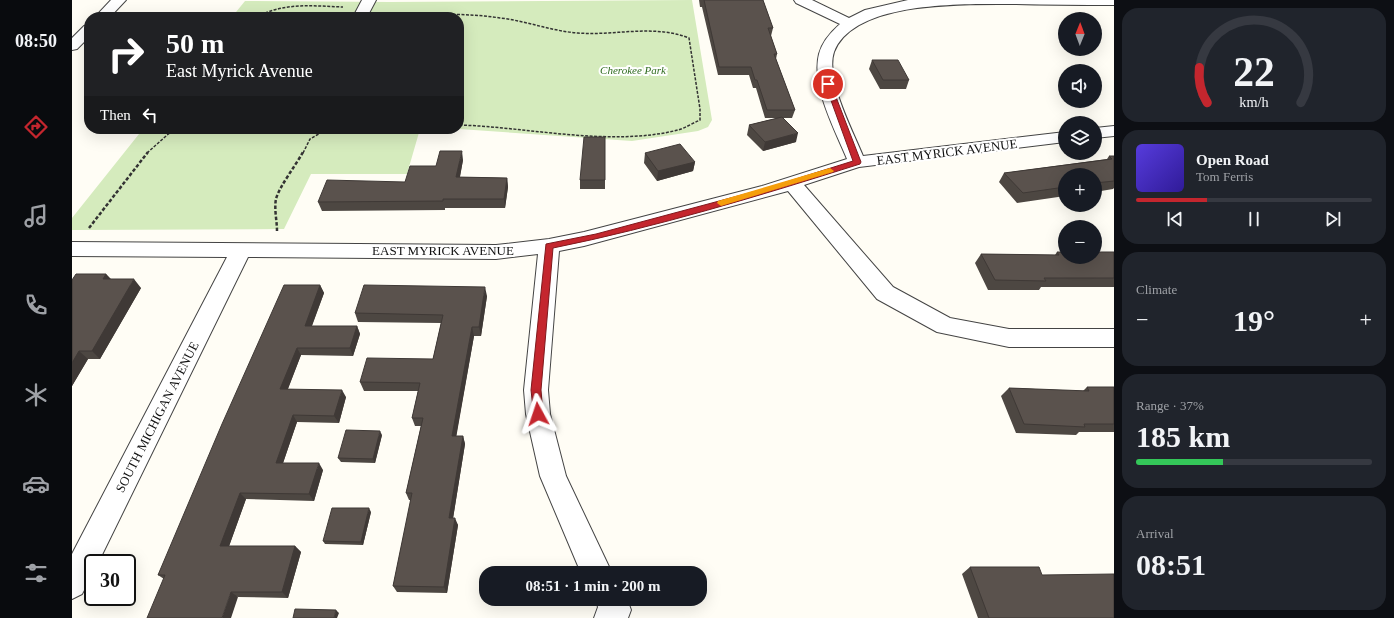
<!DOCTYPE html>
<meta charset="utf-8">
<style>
:root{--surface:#171b24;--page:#20242c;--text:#f1f3f6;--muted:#9ea1a6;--line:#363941;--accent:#c4262e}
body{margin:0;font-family:"Times New Roman",serif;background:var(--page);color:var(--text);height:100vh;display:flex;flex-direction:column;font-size:15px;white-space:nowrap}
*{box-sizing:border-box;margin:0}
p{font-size:13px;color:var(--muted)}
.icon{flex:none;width:22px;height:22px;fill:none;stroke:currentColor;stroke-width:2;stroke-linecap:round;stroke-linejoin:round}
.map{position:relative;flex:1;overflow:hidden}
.panel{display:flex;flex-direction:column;gap:8px;padding:8px;background:#0d0f14;width:280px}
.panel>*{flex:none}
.banner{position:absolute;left:12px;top:12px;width:380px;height:122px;border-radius:16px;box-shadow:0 4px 16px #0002;background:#202124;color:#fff;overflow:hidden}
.needle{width:26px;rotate:1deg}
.fabs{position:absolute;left:986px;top:12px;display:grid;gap:8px}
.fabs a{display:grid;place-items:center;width:44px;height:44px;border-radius:50%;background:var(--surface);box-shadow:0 4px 16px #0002;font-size:20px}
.speed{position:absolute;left:12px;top:554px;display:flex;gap:8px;font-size:20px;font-weight:700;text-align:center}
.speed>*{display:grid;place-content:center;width:52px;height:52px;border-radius:50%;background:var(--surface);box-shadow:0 4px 16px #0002;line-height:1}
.speed .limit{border:2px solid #111;border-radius:6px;background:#fff;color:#111}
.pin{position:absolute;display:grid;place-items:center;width:34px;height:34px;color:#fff;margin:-17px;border:2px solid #fff;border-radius:50%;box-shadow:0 1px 4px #0007}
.me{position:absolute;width:44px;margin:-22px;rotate:355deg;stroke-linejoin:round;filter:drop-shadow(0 0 3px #0008)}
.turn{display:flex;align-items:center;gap:14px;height:84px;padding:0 16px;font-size:18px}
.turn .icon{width:52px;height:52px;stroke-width:2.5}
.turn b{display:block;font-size:28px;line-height:34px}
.then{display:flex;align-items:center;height:38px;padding:0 16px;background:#0003;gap:8px;font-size:15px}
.big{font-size:30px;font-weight:600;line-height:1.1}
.panel .widget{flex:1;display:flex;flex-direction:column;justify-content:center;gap:6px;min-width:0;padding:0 14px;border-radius:16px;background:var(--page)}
.panel .dial{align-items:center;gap:0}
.dial svg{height:104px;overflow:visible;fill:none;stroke:var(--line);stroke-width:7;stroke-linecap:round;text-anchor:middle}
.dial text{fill:var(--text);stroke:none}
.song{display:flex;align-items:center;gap:12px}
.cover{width:48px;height:48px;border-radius:6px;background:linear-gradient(135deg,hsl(250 70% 55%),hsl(250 70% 35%))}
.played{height:4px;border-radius:2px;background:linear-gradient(90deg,var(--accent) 30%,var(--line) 30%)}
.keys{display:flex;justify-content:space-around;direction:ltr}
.heat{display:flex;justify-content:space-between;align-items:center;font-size:22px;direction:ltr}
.charge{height:6px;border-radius:3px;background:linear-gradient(90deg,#34c759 37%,var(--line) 0)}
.trip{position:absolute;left:407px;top:566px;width:228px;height:40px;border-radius:16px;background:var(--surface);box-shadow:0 4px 16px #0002;font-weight:600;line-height:40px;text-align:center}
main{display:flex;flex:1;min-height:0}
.dock{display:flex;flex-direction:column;width:72px;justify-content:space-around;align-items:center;background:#090b0e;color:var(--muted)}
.dock .icon{width:28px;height:28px}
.dock .selected{color:var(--accent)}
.dock b{font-size:18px;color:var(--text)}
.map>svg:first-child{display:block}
</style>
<main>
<nav class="dock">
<b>08:50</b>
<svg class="icon selected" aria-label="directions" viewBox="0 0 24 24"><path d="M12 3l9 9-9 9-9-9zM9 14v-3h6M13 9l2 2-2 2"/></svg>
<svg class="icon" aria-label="music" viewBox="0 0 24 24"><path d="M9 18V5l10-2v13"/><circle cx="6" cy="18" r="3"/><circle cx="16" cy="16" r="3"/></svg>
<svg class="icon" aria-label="phone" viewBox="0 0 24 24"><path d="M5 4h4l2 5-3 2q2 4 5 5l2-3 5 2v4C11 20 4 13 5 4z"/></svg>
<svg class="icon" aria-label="climate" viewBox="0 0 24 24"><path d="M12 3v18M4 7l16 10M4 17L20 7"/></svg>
<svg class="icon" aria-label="car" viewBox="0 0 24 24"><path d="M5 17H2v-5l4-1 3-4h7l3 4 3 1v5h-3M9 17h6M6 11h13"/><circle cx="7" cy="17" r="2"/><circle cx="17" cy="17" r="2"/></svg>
<svg class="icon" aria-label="filters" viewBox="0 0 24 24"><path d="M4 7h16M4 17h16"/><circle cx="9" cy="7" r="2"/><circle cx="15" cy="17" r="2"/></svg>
</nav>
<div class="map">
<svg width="1042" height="618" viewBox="0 0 1042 618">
<rect width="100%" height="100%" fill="#fffdf5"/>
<path fill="#d5ebbd" d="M620 0 640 120 636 127 626 131 560 141 387 129V17H160L173 1 318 2Z
M71 129H348L335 174H239L212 229 0 230V218Z"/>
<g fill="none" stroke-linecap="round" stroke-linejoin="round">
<defs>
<path id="minor" d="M39 0H54L38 17H23Z
M290 0H304L295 17H281Z
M722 0H740L777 18 793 10 836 0H1042V5C1009 5 975 5 942 4 894 4 782 0 762 52 753 79 781 131 791 156L993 132V142L787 167 732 185 821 287 878 318 937 329H1042V347H937L865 332 805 299 716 191 512 246 487 251 476 390 478 414 494 476 540 573H509L468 476 454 414 452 390 466 254 424 259 176 257 26 563H21V573L10 594 0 599V554L155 257 0 256V242L424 245 477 239 512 232 690 186 775 159C763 130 739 86 747 54 750 42 759 32 768 24L724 3Z
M17 25V37L5 49 0 50V38L12 26Z
M1042 126V136L1023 138V128Z
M523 599H555L559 610 556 618H522L526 607Z"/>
</defs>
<use href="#minor" stroke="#444" stroke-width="2"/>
<path stroke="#333" stroke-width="1.5" stroke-dasharray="3 1.5" stroke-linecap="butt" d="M313 16C351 15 390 12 428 18 455 21 479 31 506 33 543 36 581 24 617 38L628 109V120C621 123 613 128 606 130 539 147 456 127 387 125
M185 17C212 2 242 6 271 7
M75 153 102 129
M231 153 238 139 255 129"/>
<path stroke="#333" stroke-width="2.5" stroke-dasharray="3.5 2" stroke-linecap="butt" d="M17 228 76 152
M205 231C205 221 202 209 204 199 207 187 224 165 231 152"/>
<use href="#minor" fill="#fff" fill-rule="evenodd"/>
</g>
<path fill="#4d4742" d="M627 0H691L701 28 699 36 705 54 704 59 723 110 720 118H711L724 142 691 151 675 135 677 125 705 118H693L684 88H681L677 75H646L630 7H628Z
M800 60 837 80 834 89H808L797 69Z
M573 153 623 162 621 171 585 181 572 163Z
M1037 156H1042V188L1041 189 1023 192V175H993V196L945 203 927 182 932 173 1035 159Z
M391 160 388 177 435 178 436 187 433 208H373V210L250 211 246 202 333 182 364 166Z
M508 180H533V189H508Z
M985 252H1042V287H969L967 290H916L903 263 909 254 983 255Z
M34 274 39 279 69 288 28 359H16L0 386V280Z
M248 285 252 293 240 326H285L288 334 281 356 229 355 216 389 274 397 267 423 225 422 211 463 251 470 242 501 174 499 157 546H223L229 552 216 598 166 597 92 579 86 575Z
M415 296 409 336H402L384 436H391L393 444 381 518 386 525 375 593 325 592 321 586 339 500H337L334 493 349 426H343L340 418 346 391H292L288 382 361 359 369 323 286 322 283 313Z
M1015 387H1042V432H1007L1004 435 944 433 929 396 937 388 1011 391Z
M310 435 303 463 269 462 266 458Z
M299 512 291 545 253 544 251 541Z
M898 567 970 575 1042 618H906L890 574Z"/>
<path fill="#3f3936" d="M726 133 724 142 691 151 693 142Z
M390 151 391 160 386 186 384 177Z
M623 162 621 171 585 181 586 171Z
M435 178 436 187 433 208 432 199Z
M34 274 42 283 31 279Z
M62 279 69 288 28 359 20 351Z
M248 285 252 293 237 333 233 326Z
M413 287 415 296 409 336 407 327Z
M285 326 288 334 281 356 278 348Z
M400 327 402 336 383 444 380 436Z
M225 348 229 355 213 396 208 389Z
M7 351 16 359 0 386V363Z
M270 390 274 397 267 423 262 416Z
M221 415 225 422 209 469 204 463Z
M308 431 310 435 303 463 301 459Z
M391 436 393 444 380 525 377 518Z
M247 463 251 470 242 501 237 494Z
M168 493 174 499 155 552 148 546Z
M297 508 299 512 291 545 289 542Z
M383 518 386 525 375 593 372 587Z
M223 546 229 552 216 598 210 592Z
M159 592 166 597 159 618H150Z
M264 610 267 613 265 618H262Z"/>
<path fill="#5a524d" stroke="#3f3936" d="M632 0H691L701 28H696L705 54H702L723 110H695L685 80H683L679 67H647Z
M800 60H826L837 80H811Z
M710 117 726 133 693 142 677 125Z
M512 137H533V180H508Z
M608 144 623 162 586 171 573 153Z
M368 151H390L384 177 435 178 432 199H371V201L246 202 255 180 333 182 338 166H364Z
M1037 156H1042V181L1023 183V175H993V187L951 193 932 173 1040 159Z
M985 252H993V257H1023V252H1042V278H972L974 281 923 280 909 254 987 255Z
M4 274H34L31 279H62L20 351H7L0 363V280Z
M212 285H248L233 326H285L278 348H225L208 389 270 390 262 416 221 415 204 463H247L237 494 168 493 148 546H223L210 592H159L150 618H75L93 575H86L150 424Z
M292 285 413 287 407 327H400L380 436H391L377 518H383L372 587 321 586 340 493H334L351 418H340L348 383 288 382 295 358 361 359 371 315 283 313Z
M1015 387H1042V424H1012L1013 427 952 424 937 388 1017 391Z
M274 430 308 431 301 459 266 458Z
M260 508H297L289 542 251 541Z
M898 567H967L970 575 1042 574V618H917Z
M223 609 264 610 262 618H221Z"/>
<path fill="#c4262e" stroke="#7f191e" d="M756 82 759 84 789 162 788 164C687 196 585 227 481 248L469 390 471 414 466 418 462 417 459 390 474 244 524 234 692 189 781 161 753 84Z"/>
<path fill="#f59e0b" d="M758 168 762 171 761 172 649 206 645 203 646 201Z"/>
<g text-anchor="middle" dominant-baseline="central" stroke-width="4" stroke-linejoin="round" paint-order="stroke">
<g font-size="11" font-style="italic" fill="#2f6b1f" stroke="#fff">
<text x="561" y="70">Cherokee Park</text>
</g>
<g font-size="13" fill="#111" stroke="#fff">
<text transform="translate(875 152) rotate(-7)">EAST MYRICK AVENUE</text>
<text x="371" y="250">EAST MYRICK AVENUE</text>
<text transform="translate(85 417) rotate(-63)">SOUTH MICHIGAN AVENUE</text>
</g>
</g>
</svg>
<div class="fabs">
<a><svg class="needle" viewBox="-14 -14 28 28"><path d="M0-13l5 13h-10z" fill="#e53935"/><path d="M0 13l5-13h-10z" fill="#9ea1a6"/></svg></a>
<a><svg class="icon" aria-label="sound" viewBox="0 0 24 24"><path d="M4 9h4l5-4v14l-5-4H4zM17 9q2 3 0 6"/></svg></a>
<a><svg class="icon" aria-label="layers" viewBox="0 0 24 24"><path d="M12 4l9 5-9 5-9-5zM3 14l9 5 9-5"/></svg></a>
<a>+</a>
<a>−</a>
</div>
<div class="speed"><div class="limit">30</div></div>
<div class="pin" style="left:756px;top:84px;background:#d93025"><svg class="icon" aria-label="arrive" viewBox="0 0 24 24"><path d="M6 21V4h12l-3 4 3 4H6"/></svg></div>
<svg class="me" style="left:466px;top:414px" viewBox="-20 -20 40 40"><path d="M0-17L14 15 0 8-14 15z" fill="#c4262e" stroke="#fff" stroke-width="4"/></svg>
<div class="trip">08:51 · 1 min · 200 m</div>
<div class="banner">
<div class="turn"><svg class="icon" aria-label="right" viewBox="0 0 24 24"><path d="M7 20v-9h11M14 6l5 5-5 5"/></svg><div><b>50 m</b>East Myrick Avenue</div></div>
<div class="then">Then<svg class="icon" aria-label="left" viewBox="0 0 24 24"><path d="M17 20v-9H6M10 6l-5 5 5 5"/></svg></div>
</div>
</div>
<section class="panel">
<div class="widget dial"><svg viewBox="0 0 100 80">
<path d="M14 69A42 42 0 1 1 86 69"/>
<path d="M14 69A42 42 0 0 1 8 42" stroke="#c4262e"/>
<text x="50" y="56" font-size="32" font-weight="700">22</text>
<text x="50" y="72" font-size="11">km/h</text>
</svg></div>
<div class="widget">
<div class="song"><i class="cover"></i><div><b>Open Road</b><p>Tom Ferris</p></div></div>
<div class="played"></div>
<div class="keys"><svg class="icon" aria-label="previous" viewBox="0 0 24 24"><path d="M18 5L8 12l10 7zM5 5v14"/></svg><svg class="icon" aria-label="pause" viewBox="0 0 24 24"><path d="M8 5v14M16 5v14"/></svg><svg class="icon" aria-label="next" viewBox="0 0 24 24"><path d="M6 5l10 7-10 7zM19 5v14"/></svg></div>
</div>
<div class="widget"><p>Climate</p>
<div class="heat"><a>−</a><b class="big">19°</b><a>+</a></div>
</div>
<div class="widget"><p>Range · 37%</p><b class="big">185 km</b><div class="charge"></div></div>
<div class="widget"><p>Arrival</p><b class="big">08:51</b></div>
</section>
</main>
